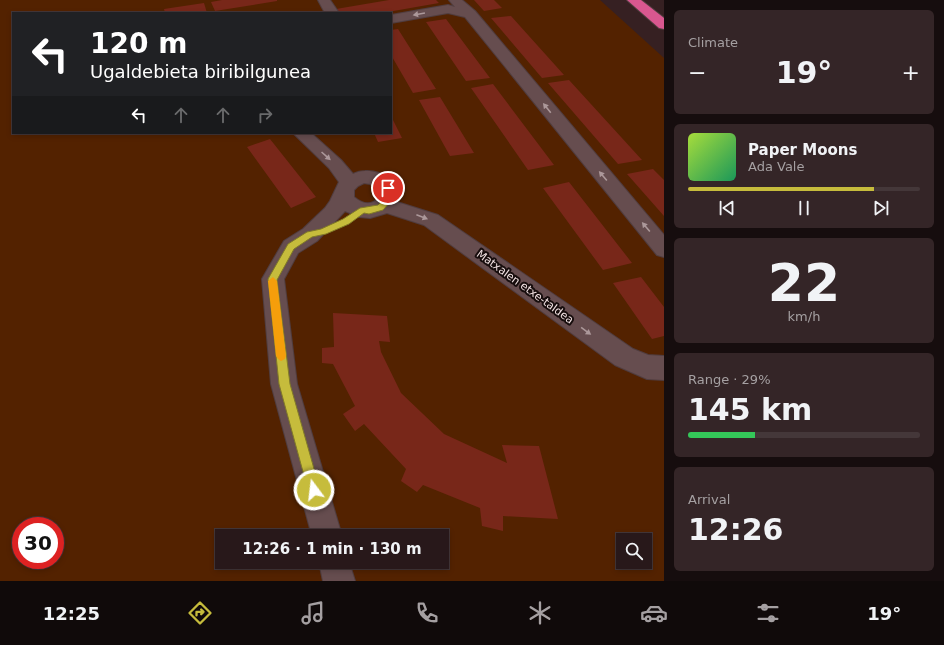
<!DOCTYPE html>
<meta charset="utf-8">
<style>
:root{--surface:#28181a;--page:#342527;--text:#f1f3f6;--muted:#a5a0a2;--line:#443739;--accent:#c6bc3c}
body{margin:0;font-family:"DejaVu Sans",sans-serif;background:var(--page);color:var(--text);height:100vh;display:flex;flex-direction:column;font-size:15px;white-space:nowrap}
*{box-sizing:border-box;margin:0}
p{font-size:13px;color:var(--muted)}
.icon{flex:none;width:22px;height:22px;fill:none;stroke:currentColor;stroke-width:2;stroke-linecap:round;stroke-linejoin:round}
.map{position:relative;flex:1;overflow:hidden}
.drawer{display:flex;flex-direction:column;gap:10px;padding:10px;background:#160d0e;width:280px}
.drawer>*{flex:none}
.top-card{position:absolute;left:12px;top:12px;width:380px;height:122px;border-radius:0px;box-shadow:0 2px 6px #0003,0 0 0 1px var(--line);background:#202124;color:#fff;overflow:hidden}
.fabs{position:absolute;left:616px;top:533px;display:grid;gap:8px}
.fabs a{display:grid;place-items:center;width:36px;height:36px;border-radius:0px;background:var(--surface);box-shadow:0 2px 6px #0003,0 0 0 1px var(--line);font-size:20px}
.speed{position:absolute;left:12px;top:517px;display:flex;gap:8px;font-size:20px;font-weight:700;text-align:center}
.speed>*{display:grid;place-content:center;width:52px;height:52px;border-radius:50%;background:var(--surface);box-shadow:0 2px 6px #0003,0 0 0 1px var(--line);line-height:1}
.speed .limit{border:6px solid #d22;background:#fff;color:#111}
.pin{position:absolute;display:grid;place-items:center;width:34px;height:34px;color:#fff;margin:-17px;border:2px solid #fff;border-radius:50%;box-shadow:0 1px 4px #0007}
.me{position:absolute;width:44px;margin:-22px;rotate:345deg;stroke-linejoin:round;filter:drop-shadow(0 0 3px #0008)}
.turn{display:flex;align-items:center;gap:14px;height:84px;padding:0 12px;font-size:18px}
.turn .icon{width:52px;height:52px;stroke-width:2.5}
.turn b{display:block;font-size:28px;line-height:34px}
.lanes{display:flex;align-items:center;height:38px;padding:0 12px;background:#0003;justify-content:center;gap:20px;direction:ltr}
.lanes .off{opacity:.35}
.big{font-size:30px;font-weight:600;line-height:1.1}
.drawer .tile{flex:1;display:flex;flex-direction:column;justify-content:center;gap:6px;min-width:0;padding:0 14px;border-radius:6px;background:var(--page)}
.drawer .dial{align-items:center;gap:0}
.dial b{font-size:52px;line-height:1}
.song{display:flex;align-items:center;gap:12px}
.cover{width:48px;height:48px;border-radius:6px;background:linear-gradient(135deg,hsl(80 70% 55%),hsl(150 70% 35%))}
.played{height:4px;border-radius:2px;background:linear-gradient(90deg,var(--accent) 80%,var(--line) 80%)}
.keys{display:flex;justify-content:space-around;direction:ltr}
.heat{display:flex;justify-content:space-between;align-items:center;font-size:22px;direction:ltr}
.charge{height:6px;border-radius:3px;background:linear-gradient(90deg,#34c759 29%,var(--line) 0)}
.trip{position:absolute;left:215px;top:529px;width:234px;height:40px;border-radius:0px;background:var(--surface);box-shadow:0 2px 6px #0003,0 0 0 1px var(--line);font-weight:600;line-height:40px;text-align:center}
.dock{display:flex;height:64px;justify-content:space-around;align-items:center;background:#100a0a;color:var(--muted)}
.dock .icon{width:28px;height:28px}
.dock .active{color:var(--accent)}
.dock b{font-size:18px;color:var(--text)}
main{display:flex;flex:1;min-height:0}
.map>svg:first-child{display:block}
</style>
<main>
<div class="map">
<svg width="664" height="581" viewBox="0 0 664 581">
<rect width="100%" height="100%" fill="#362022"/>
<path fill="#532200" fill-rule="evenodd" d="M0 0H600L664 58V581H0ZM13 13H391V133H13ZM21 526H55V560H21ZM222 536H442V562H222ZM623 540H645V562H623Z"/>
<path fill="#782719" d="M222 0H277V1L215 11 211 2Z
M389 0H436L439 3 382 13H338L336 9Z
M474 0H494L502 8 484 11Z
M204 3 207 13H165L164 9Z
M511 16 564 75 542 78 491 18Z
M446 19 490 78 466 81 426 22Z
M398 29 436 89 413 93 391 55V30Z
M569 80 642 160 618 164 548 83Z
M493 84 554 165 528 170 471 88Z
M440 97 474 153 450 156 419 100Z
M391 116 402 138 378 142 374 133H391Z
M270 139 316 197 291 208 247 147Z
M653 169 664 180V216L627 174Z
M569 182 632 263 603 270 543 188Z
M641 277 664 307V336L652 339 613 283Z
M333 313 387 316 390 342 379 341 381 352 401 393 444 434 507 463 502 445 539 446 558 519 503 516V531L482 526 480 508 423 485 417 492 401 481 406 469 364 424 355 431 343 414 355 406 333 364 322 363V348L334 347Z"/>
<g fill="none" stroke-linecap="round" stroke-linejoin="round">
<defs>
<path id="minor" d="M318 0H330L339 13H325Z
M449 0H462L475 11 664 235V257L657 255 465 17 448 13 391 23V15L448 5 455 7Z
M293 133H311L341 160 353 174C357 172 361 171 365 171 381 170 404 183 397 202L438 215 633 349 648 355 664 356V380L647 379 615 365 424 225 387 213 370 218 360 217 345 211 317 241 298 253 284 279 297 384 342 536H312L271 384 262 279 284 241 303 229 325 208 330 201 339 182 329 168ZM364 183 370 184 379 190V198C371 206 362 204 354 197V190L358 186Z
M319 562H349L355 581H323Z"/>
<path id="highway" d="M627 0H641L664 18V29L659 28Z"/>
</defs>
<use href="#minor" stroke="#503d3f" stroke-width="2"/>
<use href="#highway" stroke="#503d3f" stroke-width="2"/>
<use href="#minor" fill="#664d4f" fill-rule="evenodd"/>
<use href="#highway" fill="#d8578f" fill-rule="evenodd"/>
</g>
<defs><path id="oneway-solid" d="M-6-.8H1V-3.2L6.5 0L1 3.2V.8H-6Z"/></defs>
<g fill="#ac989a">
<use href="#oneway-solid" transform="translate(419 14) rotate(170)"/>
<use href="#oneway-solid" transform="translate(547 108) rotate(-129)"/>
<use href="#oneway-solid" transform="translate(326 156) rotate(42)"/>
<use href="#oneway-solid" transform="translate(603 176) rotate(-130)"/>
<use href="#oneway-solid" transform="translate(422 217) rotate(21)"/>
<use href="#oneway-solid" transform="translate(646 227) rotate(-130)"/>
<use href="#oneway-solid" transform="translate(586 331) rotate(36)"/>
</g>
<path fill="#c6bc3c" stroke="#817a27" d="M388 185 392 188 394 194 392 200 383 210 369 214 364 213 349 224 326 234 312 237 294 249 277 280 290 384 320 490 318 495 314 496 310 495 308 490 279 384 268 279 288 244 307 232 321 229 343 219 360 208 378 205 385 198 386 194 384 188Z"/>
<path fill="#f59e0b" d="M273 277 277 281 286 356 285 359 281 361 278 359 276 356 268 281Z"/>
<g text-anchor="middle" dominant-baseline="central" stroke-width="4" stroke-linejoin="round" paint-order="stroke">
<g font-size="11" fill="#f3e3e4" stroke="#170d0d">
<text transform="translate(525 287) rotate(36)">Matxalen etxe-taldea</text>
</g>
</g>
</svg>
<div class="fabs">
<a><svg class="icon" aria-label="search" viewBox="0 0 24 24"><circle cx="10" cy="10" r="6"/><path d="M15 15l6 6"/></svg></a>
</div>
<div class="speed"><div class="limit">30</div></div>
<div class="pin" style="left:388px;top:188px;background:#d93025"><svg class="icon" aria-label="arrive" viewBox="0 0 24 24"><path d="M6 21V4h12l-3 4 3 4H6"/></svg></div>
<svg class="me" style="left:314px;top:490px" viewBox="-20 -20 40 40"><circle r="17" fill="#c6bc3c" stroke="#fff" stroke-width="3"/><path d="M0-11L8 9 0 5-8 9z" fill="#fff"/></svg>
<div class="trip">12:26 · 1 min · 130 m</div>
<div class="top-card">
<div class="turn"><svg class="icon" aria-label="left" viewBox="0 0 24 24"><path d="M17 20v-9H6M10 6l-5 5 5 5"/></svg><div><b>120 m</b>Ugaldebieta biribilgunea</div></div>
<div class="lanes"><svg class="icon" aria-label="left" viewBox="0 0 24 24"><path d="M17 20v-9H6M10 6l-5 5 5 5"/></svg><svg class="icon off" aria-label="ahead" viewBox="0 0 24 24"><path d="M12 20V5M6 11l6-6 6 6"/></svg><svg class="icon off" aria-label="ahead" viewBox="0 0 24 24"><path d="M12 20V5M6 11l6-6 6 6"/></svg><svg class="icon off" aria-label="right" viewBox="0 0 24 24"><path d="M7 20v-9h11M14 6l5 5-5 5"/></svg></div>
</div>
</div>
<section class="drawer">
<div class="tile"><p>Climate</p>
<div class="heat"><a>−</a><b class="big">19°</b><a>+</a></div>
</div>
<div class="tile">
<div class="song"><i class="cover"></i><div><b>Paper Moons</b><p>Ada Vale</p></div></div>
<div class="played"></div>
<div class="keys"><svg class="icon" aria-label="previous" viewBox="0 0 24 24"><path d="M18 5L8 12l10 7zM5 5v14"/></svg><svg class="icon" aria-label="pause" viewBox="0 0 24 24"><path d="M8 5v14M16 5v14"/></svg><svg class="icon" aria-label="next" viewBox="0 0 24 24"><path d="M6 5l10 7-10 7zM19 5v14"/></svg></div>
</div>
<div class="tile dial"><b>22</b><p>km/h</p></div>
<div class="tile"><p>Range · 29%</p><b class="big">145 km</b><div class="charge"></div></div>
<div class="tile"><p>Arrival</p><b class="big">12:26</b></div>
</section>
</main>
<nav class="dock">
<b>12:25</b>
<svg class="icon active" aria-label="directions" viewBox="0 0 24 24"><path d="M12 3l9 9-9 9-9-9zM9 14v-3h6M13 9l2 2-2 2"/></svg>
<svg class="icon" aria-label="music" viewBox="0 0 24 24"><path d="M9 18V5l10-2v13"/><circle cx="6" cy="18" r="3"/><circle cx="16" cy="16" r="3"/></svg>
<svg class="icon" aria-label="phone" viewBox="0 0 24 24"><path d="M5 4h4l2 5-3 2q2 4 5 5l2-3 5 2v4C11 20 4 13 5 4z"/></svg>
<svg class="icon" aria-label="climate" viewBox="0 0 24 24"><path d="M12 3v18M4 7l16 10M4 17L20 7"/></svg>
<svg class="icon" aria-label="car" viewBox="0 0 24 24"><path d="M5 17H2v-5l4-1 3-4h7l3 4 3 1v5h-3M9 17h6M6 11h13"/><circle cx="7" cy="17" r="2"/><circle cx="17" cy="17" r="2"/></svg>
<svg class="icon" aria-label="filters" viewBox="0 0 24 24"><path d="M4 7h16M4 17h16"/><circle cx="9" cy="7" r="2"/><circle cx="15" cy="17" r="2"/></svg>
<b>19°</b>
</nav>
